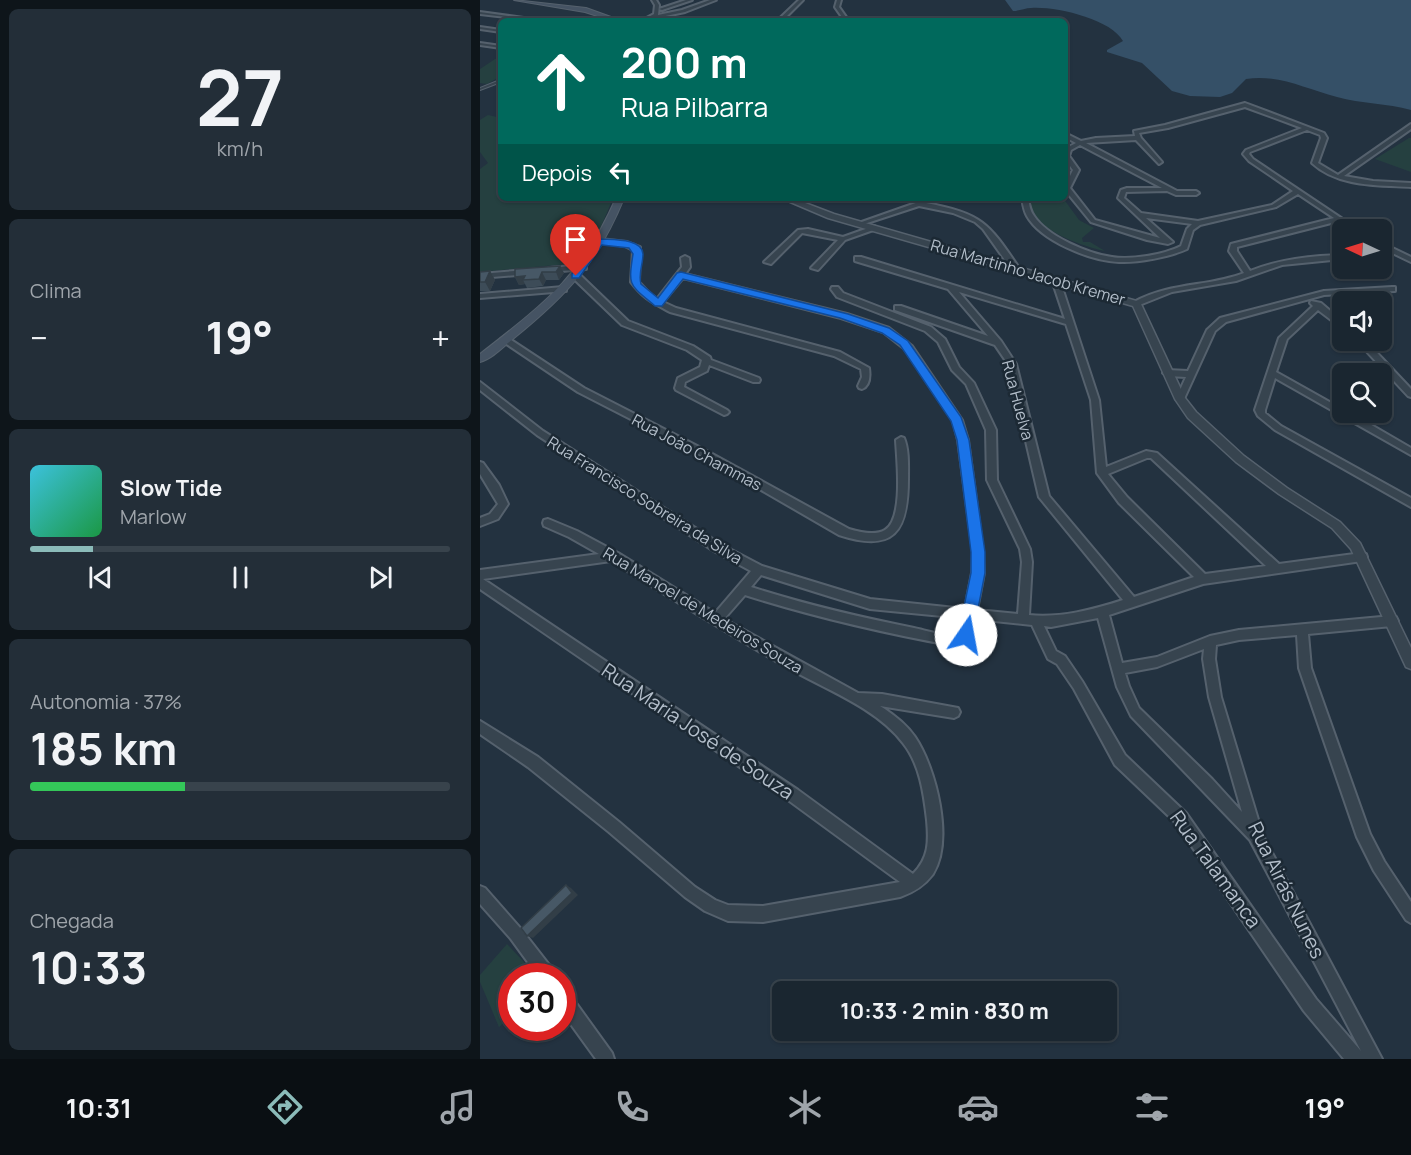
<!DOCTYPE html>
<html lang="pt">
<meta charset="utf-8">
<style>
:root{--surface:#1a2630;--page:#232e38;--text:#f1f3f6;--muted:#9fa5ab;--line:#38434c;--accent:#8bbbb9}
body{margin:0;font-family:Manrope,sans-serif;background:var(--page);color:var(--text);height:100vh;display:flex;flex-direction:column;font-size:22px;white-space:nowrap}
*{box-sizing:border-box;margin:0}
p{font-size:20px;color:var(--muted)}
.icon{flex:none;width:33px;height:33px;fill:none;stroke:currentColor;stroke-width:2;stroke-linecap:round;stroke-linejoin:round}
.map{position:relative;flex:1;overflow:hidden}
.drawer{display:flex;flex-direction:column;gap:9px;padding:9px;background:#0e151a;width:480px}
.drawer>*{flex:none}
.banner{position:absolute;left:18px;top:18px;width:570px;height:183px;border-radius:9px;box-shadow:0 2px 4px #0004,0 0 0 2px var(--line);background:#00695c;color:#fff;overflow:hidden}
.needle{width:39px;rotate:274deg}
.buttons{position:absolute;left:852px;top:219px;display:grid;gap:12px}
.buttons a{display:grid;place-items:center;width:60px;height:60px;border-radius:9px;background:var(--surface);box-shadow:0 2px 4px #0004,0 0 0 2px var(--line);font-size:30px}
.speed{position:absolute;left:18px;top:963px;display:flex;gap:12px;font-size:30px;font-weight:700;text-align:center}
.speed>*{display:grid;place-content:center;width:78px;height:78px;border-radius:50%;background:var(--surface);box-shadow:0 2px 4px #0004,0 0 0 2px var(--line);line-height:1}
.speed .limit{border:9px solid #d22;background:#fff;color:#111}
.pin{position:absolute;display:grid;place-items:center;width:51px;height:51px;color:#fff;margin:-62px -26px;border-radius:50% 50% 50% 0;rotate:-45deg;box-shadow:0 0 6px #0007}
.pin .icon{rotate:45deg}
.me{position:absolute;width:66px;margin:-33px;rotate:12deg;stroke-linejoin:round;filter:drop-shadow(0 0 4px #0008)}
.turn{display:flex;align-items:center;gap:21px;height:126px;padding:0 24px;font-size:27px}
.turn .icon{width:78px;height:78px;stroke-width:2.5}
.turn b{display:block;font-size:42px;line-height:51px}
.then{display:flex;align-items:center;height:57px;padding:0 24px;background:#0003;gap:12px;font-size:22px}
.big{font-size:45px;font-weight:700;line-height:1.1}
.drawer .card{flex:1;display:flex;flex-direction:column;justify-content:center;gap:9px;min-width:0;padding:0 21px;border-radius:9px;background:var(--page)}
.drawer .dial{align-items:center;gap:0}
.dial b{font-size:78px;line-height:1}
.song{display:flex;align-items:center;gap:18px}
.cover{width:72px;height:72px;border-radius:9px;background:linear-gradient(135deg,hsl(190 70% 55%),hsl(140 70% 35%))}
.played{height:6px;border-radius:3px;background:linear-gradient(90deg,var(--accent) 15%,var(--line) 15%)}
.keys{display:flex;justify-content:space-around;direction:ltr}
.heat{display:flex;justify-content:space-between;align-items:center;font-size:33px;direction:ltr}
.charge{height:9px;border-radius:4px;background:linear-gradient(90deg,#34c759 37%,var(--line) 0)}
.trip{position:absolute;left:292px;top:981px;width:345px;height:60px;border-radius:9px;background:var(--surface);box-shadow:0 2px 4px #0004,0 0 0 2px var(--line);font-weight:700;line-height:60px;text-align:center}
.tabs{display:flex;height:96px;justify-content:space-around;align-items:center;background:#0a0f13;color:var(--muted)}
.tabs .icon{width:42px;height:42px}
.tabs .current{color:var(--accent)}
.tabs b{font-size:27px;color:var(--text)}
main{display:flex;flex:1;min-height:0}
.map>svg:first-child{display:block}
</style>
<main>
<section class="drawer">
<div class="card dial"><b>27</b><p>km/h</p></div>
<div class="card"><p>Clima</p>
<div class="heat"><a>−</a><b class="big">19°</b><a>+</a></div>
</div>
<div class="card">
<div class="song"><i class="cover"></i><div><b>Slow Tide</b><p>Marlow</p></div></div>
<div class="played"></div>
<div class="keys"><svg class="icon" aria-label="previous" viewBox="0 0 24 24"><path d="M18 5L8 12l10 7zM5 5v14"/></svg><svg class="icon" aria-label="pause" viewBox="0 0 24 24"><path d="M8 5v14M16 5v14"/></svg><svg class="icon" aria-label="next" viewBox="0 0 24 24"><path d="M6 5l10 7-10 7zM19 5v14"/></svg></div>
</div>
<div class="card"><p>Autonomia · 37%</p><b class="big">185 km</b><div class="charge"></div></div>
<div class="card"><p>Chegada</p><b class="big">10:33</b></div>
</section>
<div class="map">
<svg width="931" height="1059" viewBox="0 0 931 1059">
<rect width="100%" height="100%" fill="#233240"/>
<path fill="#254040" d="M15 59H21V76L7 84 0 83V69Z
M8 115 21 118V198H133L120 229 98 263 0 272V169L8 163 0 152V120Z
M929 138H931V172L895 159Z
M548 198H583L599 220 614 228 602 238 603 242H610L625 251C601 246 548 228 548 198Z
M27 944 57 976H32L31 1016 19 1027 0 982V975Z"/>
<path fill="#355067" d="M525 0H931V110C907 103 881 104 857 97 825 89 799 74 766 79L752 93 740 97 710 96 692 91 662 63 627 52V50L643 41C631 19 575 6 551 8 545 8 539 11 533 11Z"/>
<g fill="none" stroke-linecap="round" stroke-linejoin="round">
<defs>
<path id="pedestrian" d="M20 80H21V82L0 90V88Z"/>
<path id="minor" d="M172 0H176L179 5 178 15 202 10 230 0H236L205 12 161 21 174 14 175 5Z
M206 0H212L182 10 179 9Z
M319 0H323L302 21H297Z
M357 0H361L359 7 366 17V21H362V17L355 7Z
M0 12 58 20 60 21 0 14Z
M0 27 21 30V32L0 29Z
M0 43 21 46V48L0 45Z
M765 103 844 133 847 138 838 163 858 175 931 124V129L864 176 893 181 931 183V187C897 185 858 187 832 163L841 138 840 135 827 130 770 152 769 154 773 159 879 230H871L859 221 757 247V251L770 271C800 259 830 256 862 255V259L802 265 756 281 692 292 657 306H654V302C691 282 727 287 764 273L749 251 751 244 854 218 818 194 796 207 720 225 713 230 707 249C689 257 658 263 639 262 611 261 561 241 547 216 544 211 543 204 542 198H548C549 204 550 211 554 216 567 236 608 254 632 257 651 260 683 255 701 246L707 229 712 224 666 218 693 242 688 244 667 240 611 222 585 190V186L593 170C584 158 579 151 596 143L585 137V133L601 141 616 138 655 136 654 131 685 125ZM765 107 822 128 766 150 763 154 769 161 813 191 792 205 718 221 661 213 644 198 646 192 687 191 696 195H716L719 193 716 191H697L606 143 656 140 679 164 682 162 661 138 659 133 688 128ZM600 145 682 188H647L641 190 638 198 680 238 615 220 590 188 599 170 589 156 591 150Z
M450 198H459L446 203C502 214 508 222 539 268L538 270H532L503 229 495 222 473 213 439 206 381 225 376 224Z
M394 226 397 228 396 229 365 240 338 270 331 268 358 240 322 233 291 264 284 262 318 230 328 229 363 237Z
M120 239 147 242 160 247 159 282 171 295 177 299 202 267 201 258 205 256 209 258 210 267 205 274 367 314 409 328 432 346 482 420 488 440 503 552 504 573 497 610 538 614 542 562 540 549 507 480 506 430 486 384 472 370 458 342 445 331 357 297 351 289 352 287H358L363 293 451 327 465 339 479 367 494 383 516 430 517 480 550 549 552 562 549 615C581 618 612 610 643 600L559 497 528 364 515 345 415 310V306H421L508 336 468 289 375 261V257H381L585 319 572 280 579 278 619 400 626 467 666 451 677 453 799 564 882 553 886 554 887 557 886 560 882 561 723 584 629 615 642 663 677 657 730 636 759 630 912 616 916 617 918 621 916 625 912 626 828 634 831 668 890 834 904 861 931 902V923L926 920 894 871 877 837 819 668 817 635 759 640 736 645 735 659 741 697 783 836 902 1059H864L824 1011 696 823 635 765 594 689 577 664 568 659 552 625 495 619 489 643 475 646C404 633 334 617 265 595L244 619 378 693 402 694 478 708 480 712 478 716 474 718 400 706C413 714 426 724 435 737 456 768 474 840 453 874 444 886 434 892 420 897L283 922 248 921 225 911 205 897 129 832 48 767 0 734V721L58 757 139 822 215 887 235 900 248 905 283 906 420 882 308 800 0 589V570L119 554 89 537 64 526 63 523 64 520 68 519 97 531 138 553 235 613 271 571 234 551 57 435 0 390V382L63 431 242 545 282 566 390 599 485 609 492 573 493 552 478 440 473 420 426 350 403 332 361 318 203 278 183 302 196 308 360 352 389 368C390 375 390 386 382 389L379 388 378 386 382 377 381 369 354 356 190 312C172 302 164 299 151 282L153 250 145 246 118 242 116 241ZM479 292 586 324 611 400 617 473 639 503 714 577 654 597 569 496 536 364 521 341ZM667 458H671L786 566 725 574 647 497 628 474ZM131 561C189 597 247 633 306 667 343 688 397 708 423 743 440 764 444 794 447 820 449 842 449 858 433 874L318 790 3 579ZM281 575 390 609 483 618 480 635C466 637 448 631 434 628 379 617 324 604 271 587ZM618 618 637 687 651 716 770 840 881 1051 836 999 706 813 645 755 602 681 585 656 576 651 564 626 571 627ZM724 649 723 659 729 697 762 812 732 779 659 708 649 686 645 673 677 667Z
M902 243 931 257V262L902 248Z
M103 265H106V269L69 272 65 270 69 268Z
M47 270 51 272 50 274 0 278V274Z
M93 274H99L148 321 213 346 230 357 231 360 279 378 280 380 279 382H273L229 365 227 371 205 382 204 387 247 410 249 412 247 414 244 415 196 390 195 388 198 378 220 367 222 360 207 350 142 325 93 278Z
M83 287H86V291L0 298V294Z
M912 287H915V291L844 295 746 322 735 331 703 401 700 402 696 399 706 377 687 376 683 373 687 370 708 371 727 330 740 318 844 291Z
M831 301 841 303 862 321V326H859L838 310 807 339 796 372 862 409V412H869L931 448V455L795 378 785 410V413L801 426 931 498V507L795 430 778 416 775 410 799 338 833 306 830 303Z
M25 336 104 388 225 450 369 529C379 532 395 536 405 530 424 519 417 460 416 440L421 437 424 438C429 450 428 466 428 479 428 532 414 553 359 535L219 454 98 392 22 341 21 339Z
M876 340H885L931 389V397L928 396Z
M0 462 3 463 19 485 28 504 18 519 0 526V518L10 514 18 504 0 474Z
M0 886 5 888 41 929 73 970 75 976H58L31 939 0 904Z
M82 990 88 992 132 1053 134 1059H116L82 1012Z"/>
<path id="tertiary" d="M301 198H312L354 214 660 302 705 398 716 412 764 456 807 488 860 522 880 543 931 648V669L926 667 871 549 852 528 799 494 756 462 708 418 695 399 653 306 348 218Z"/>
<path id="secondary" d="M34 0 106 8 142 21H133L105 12Z
M136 198H144C118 262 87 295 34 338 24 346 12 359 0 362V354C65 303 102 276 136 198Z"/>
</defs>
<use href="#pedestrian" stroke="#55616d" stroke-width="2"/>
<use href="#minor" stroke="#55616d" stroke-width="4"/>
<use href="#tertiary" stroke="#55616d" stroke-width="3"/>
<use href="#secondary" stroke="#55616d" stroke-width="2"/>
<use href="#pedestrian" fill="#37444f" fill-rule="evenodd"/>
<use href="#minor" fill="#37444f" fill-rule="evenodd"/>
<use href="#tertiary" fill="#37444f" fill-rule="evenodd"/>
<use href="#secondary" fill="#455363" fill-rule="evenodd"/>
</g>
<path fill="#3d4c58" d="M80 266 84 273 79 280H66L63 286 47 288 45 284 39 285 35 277Z
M10 271 15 280 10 291H0V272Z"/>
<path fill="#323e47" d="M80 266 84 273 79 280 76 272Z
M10 271 15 280 10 291 5 282Z
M62 272 66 280 63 286 59 279Z
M45 276 43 280 45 284 39 285 35 277Z
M86 885 91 888 98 895 53 938 47 936Z"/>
<path fill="#475866" stroke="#323e47" stroke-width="1.5" d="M80 266 76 272H62L59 279 43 280 45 276 35 277V269Z
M10 271 5 282H0V272Z
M86 885 92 893 47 936 41 928Z"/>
<path fill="#1a73e8" stroke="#114b97" stroke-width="1.5" d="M120 239C132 240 162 238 163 254 163 265 158 274 161 284L178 298 197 273 201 272 368 314 409 328 428 341 481 417 489 440 505 552V573L492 640 486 642 481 640 478 635 491 573V552L477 440 471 421 420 345 402 333 360 318 203 279 182 306H175C149 284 148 287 153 254L149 248 122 245 99 278H92V274L117 240Z"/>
<g text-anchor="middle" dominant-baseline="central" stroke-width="5" stroke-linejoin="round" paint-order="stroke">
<g font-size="16" fill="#b3beca" stroke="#1c2934">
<text transform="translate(548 272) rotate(16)">Rua Martinho Jacob Kremer</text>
<text transform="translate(538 400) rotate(75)">Rua Huelva</text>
<text transform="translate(217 452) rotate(28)">Rua João Chammas</text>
<text transform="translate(165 500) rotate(32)">Rua Francisco Sobreira da Silva</text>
<text transform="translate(223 610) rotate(31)">Rua Manoel de Medeiros Souza</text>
</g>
<g font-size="20" fill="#b3beca" stroke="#1c2934">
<text transform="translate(218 731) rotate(34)">Rua Maria José de Souza</text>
<text transform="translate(736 869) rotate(54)">Rua Talamanca</text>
<text transform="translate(807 890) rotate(64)">Rua Airás Nunes</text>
</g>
</g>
</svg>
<div class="buttons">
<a><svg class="needle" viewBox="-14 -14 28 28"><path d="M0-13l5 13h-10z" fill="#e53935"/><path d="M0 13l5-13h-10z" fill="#9fa5ab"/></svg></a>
<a><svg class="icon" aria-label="sound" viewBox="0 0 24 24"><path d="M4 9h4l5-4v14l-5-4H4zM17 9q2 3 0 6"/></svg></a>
<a><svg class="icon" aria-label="search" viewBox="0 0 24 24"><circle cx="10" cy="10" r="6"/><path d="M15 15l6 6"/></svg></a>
</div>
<div class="speed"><div class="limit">30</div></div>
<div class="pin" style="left:96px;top:276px;background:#d93025"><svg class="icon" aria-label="arrive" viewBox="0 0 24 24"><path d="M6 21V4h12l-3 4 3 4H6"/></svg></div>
<svg class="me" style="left:486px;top:635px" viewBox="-20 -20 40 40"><circle r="19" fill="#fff"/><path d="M0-13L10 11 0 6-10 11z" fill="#1a73e8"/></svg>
<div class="trip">10:33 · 2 min · 830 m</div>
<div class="banner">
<div class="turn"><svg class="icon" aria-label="ahead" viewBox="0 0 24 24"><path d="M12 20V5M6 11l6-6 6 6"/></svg><div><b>200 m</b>Rua Pilbarra</div></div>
<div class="then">Depois<svg class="icon" aria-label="left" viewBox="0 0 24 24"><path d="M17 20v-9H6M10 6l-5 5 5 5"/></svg></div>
</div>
</div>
</main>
<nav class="tabs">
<b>10:31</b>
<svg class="icon current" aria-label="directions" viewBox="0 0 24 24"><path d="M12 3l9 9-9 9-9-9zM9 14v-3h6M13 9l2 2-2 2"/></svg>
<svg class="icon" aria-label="music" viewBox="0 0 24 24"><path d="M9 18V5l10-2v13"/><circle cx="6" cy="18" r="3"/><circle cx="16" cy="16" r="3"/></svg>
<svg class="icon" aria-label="phone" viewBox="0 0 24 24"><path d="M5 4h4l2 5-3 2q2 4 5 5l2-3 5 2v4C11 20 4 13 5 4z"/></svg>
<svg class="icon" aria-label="climate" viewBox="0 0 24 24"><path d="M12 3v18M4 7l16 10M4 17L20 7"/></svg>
<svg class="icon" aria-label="car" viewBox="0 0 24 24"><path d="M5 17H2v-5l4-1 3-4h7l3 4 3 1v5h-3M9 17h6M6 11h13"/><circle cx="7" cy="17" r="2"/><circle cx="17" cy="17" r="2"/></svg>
<svg class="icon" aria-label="filters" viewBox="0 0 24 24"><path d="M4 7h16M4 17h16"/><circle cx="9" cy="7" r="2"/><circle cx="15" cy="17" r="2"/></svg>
<b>19°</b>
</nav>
